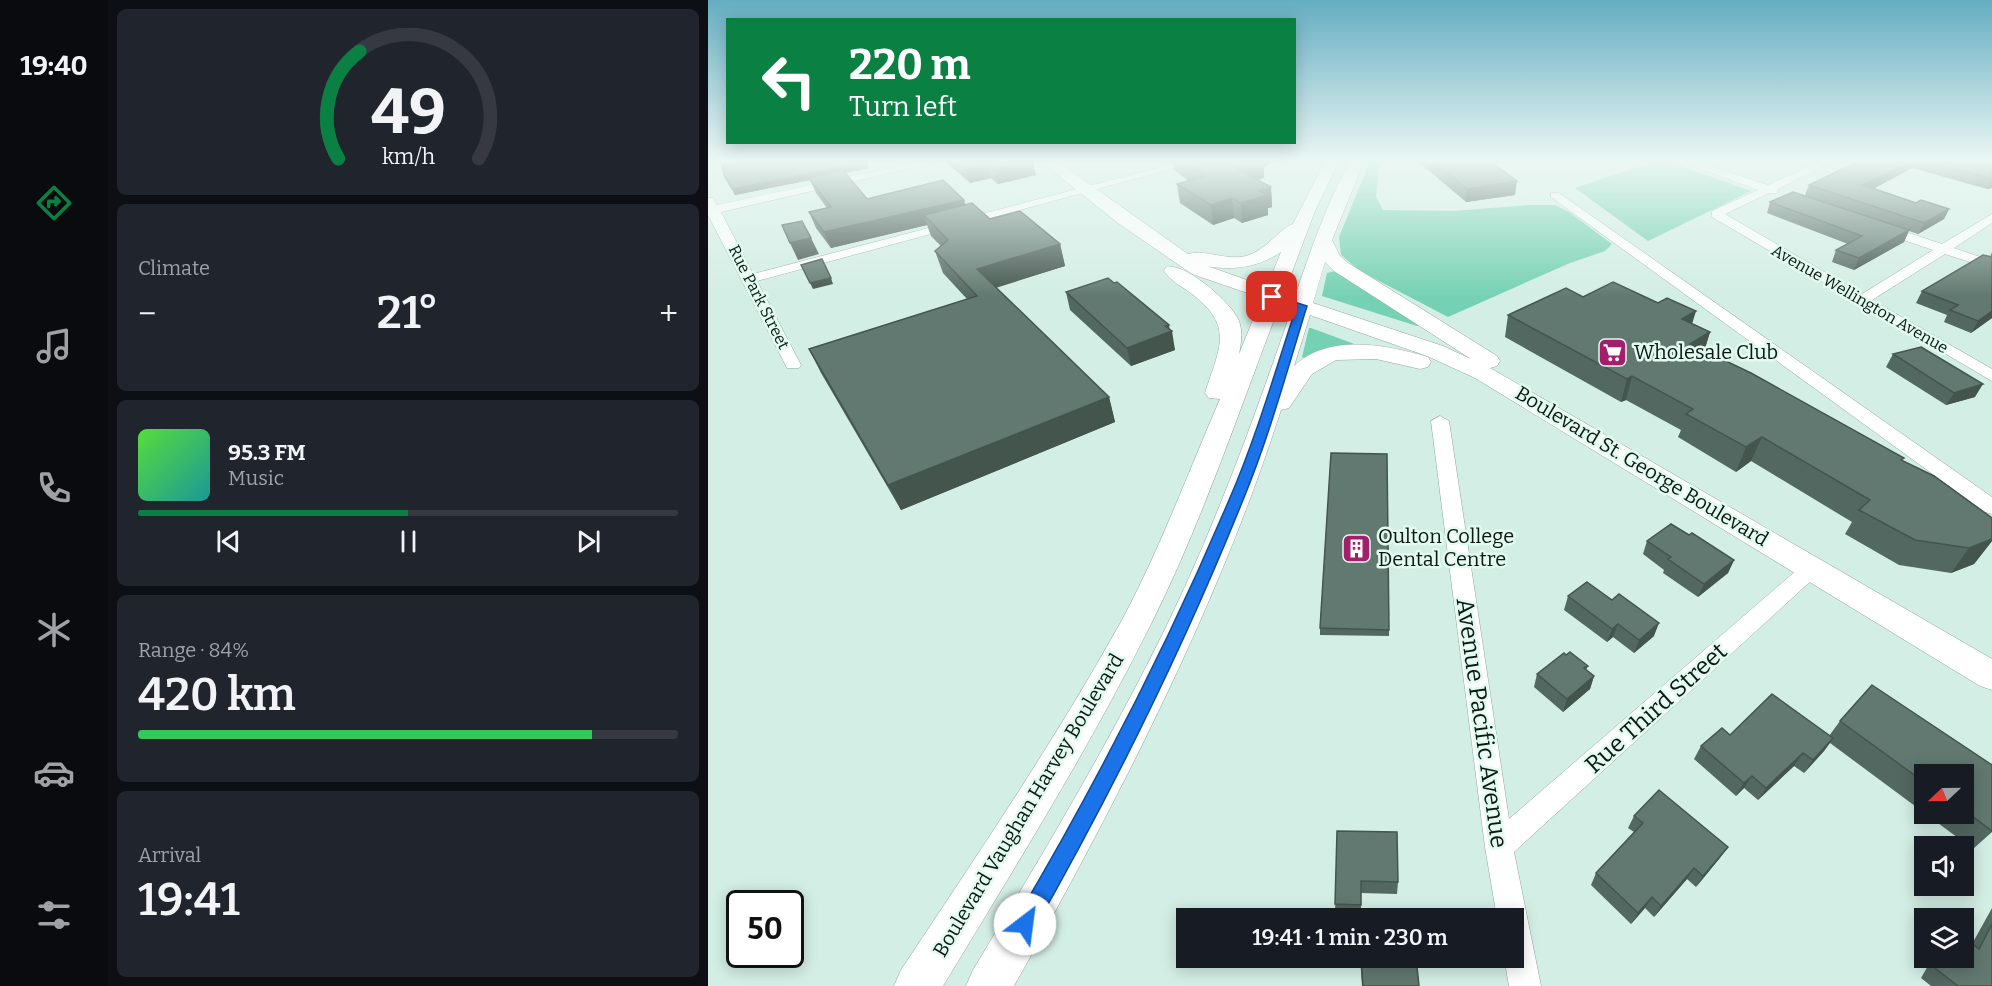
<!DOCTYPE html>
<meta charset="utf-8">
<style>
:root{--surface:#171b24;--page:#20242c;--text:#f1f3f6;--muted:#9ea1a6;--line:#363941;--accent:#0b8043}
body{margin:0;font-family:Bitter,serif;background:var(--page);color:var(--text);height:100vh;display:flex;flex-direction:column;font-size:22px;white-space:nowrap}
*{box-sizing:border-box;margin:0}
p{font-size:20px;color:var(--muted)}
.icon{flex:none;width:33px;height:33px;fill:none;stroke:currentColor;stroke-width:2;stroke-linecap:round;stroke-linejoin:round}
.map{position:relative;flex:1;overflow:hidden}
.sheet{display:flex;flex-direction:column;gap:9px;padding:9px;background:#0d0f14;width:600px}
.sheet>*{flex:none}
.guide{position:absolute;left:18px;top:18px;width:570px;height:126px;border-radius:0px;box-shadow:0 3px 15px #0003;background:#0b8043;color:#fff;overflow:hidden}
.needle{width:39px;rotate:248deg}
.controls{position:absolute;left:1206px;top:764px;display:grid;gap:12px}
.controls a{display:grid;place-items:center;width:60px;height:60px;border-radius:0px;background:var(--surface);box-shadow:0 3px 15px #0003;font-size:30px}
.speed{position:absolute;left:18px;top:890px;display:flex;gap:12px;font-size:30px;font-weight:700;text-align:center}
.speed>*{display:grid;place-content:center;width:78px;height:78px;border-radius:50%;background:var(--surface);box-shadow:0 3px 15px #0003;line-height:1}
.speed .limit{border:3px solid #111;border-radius:9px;background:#fff;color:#111}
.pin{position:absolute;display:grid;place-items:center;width:51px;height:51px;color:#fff;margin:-26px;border-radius:12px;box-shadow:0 3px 9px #0006}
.me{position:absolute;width:66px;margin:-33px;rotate:30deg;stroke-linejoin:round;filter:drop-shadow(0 0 4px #0008)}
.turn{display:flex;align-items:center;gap:21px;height:126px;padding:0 24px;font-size:27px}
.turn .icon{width:78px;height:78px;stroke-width:2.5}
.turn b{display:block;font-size:42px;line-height:51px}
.big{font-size:45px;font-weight:600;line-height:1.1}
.sheet .card{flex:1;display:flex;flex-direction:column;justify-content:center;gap:9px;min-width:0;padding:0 21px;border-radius:9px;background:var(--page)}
.sheet .dial{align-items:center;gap:0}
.dial svg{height:156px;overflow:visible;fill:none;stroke:var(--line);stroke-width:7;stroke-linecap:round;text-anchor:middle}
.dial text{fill:var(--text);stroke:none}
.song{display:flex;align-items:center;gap:18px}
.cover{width:72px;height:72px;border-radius:9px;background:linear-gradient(135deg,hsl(110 70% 55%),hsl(180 70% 35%))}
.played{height:6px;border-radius:3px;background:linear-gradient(90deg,var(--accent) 50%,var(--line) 50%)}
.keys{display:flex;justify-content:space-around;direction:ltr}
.heat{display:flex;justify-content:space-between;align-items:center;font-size:33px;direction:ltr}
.charge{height:9px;border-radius:4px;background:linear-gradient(90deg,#34c759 84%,var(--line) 0)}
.trip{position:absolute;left:468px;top:908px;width:348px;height:60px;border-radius:0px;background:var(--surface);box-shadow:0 3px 15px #0003;font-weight:600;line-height:60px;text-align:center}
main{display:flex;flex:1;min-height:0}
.menu{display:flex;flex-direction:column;width:108px;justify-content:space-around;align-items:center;background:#090b0e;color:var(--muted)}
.menu .icon{width:42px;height:42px}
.menu .selected{color:var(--accent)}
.menu b{font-size:27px;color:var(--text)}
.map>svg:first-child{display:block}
</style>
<main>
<nav class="menu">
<b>19:40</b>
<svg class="icon selected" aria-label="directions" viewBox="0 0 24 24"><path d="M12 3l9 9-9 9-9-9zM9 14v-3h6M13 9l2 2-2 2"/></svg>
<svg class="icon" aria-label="music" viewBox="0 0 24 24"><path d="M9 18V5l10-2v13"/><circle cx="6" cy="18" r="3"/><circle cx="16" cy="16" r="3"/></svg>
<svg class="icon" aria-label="phone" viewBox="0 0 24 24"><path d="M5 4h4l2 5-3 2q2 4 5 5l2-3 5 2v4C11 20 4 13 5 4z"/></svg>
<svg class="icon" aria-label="climate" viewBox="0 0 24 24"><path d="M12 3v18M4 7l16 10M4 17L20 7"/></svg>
<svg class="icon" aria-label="car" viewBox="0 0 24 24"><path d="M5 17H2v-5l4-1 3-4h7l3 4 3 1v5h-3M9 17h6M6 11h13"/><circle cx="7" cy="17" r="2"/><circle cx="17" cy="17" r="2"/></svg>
<svg class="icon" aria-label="filters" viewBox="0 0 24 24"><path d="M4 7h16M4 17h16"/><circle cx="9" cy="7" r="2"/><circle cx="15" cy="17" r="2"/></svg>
</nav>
<section class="sheet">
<div class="card dial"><svg viewBox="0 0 100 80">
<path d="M14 69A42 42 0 1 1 86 69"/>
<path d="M14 69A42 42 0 0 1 25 14" stroke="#0b8043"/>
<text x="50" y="56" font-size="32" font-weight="700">49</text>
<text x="50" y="72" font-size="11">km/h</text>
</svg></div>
<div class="card"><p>Climate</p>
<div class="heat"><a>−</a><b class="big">21°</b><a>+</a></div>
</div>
<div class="card">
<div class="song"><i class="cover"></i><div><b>95.3 FM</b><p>Music</p></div></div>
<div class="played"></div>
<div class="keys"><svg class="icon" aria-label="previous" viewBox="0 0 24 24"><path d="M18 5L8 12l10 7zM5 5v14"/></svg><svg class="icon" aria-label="pause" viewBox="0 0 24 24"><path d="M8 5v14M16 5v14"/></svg><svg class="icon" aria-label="next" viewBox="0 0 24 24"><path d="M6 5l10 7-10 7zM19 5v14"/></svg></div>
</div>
<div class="card"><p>Range · 84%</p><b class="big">420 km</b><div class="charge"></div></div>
<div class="card"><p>Arrival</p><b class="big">19:41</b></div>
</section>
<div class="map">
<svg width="1284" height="986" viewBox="0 0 1284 986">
<rect width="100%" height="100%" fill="#d3eee4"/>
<path fill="#75d1b3" d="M663 159H672L668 197 675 210 745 211 820 205H847L861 212 904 244 897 251 862 263 740 317 652 271 633 255 631 237Z
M953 159 1043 191 940 241 867 188Z
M627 271 714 324 709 326 614 296 619 273Z
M601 328H603L649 345 618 349 596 358 594 357Z"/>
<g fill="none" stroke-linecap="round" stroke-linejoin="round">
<defs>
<path id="street" d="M224 159H243L13 212 45 274 484 159H500L49 281 93 365 91 368H79L0 215V198H5L9 205Z
M966 159H981L1060 185 1117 159H1130L1070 189 1069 193H1061L1017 214 1154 294 1225 250 1169 231V225H1177L1234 244 1284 214V223L1246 248 1284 261V269L1237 254 1164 300 1284 369V381L1004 217V211L1050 190Z
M843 193H851L1284 497V514L1277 512 843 197Z
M732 416 741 421 801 819 1097 563 1105 561 1113 563 1116 569 806 852 833 986H801L796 957H806V918H789L777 847 723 421Z"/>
<path id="secondary" d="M330 159H346L480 254C498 249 518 261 538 256 559 250 573 227 585 224L618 159H632L607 211 576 293 587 296C603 249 619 203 643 159H657L624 240 632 256 640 263 789 356 792 361 789 366 782 368 1284 659V690L1272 686 767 378 719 356 602 315 586 366C622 333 678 345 720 357L723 362 720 367 712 369 668 359 628 360 604 374 581 408 573 410C508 612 409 801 306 986H258L265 970C333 857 401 744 459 625 507 526 545 422 581 317L583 308 572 304C531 411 494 522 443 624 381 749 307 867 235 986H186L193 970C269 855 347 741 414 620 452 549 480 473 512 399L501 398 497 393C511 348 527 327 484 294 475 287 462 281 456 271L458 267C477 262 524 303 531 321 535 332 533 344 531 354L554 298 484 274 410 223ZM573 252 559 287 499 266C525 271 551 267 573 252ZM617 262 626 271 763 359 735 346 605 303Z"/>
</defs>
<use href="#street" stroke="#8ea79e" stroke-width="1"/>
<use href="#secondary" stroke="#8ea79e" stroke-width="1"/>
<use href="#street" fill="#fff" fill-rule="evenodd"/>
<use href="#secondary" fill="#fff" fill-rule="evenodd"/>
</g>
<path fill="#536860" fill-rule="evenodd" d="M237 159H321L328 175 290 184 283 178 262 183 238 162Z
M448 159H562V164L556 167V178L549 180 563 187 564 207 560 208V215L534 223 526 218 505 225 472 203 469 184 481 181 466 170 465 162 456 164Z
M707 159H779L807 195 758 202Z
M1155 159H1284V188L1279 189 1204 168 1165 189 1208 203 1241 209 1236 219 1210 234 1201 231 1196 242 1146 270 1124 262 1128 250 1140 244 1059 213 1062 202 1097 195 1101 185Z
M161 168 137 173 159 199 258 204 282 219 352 244 357 266 288 288 401 397 407 422 193 510 113 373 101 349 259 299 235 273 227 251 233 246 223 236 219 225 123 248 108 228 101 212 119 208 108 193 102 180 27 195 16 175Z
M1284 252V318L1263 333 1236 322 1239 315 1208 303 1214 291 1282 257Z
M358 292 461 329 467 350 423 366 362 310Z
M875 297 984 324 1002 332 996 351 1195 461 1284 518V541L1266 564 1243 573 1191 565 1137 534 1144 522 1043 461 1028 472 970 437 973 430 918 400 913 402 797 337 800 315Z
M1185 354 1267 397 1238 405 1178 367Z
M981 535 1026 560 1020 573 990 597 955 573 956 570 935 554 939 541Z
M860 596 946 636 926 653 905 637 899 642 856 610Z
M612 628 681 630V636L612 635Z
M858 655 880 666 878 670 886 676 882 689 855 712 826 687 829 674Z
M1132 721 1284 765V832L1265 849 1122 743 1116 751 1096 773 1086 766 1050 800 1036 788 1028 796 986 759 993 746 1022 735 1121 736ZM1216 774H1256V813H1216Z
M926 816 1020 847 1011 859 988 887 979 879 946 917 937 908 923 924 883 885 888 873 926 832 920 828Z
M629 831 690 882 689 894 653 893V916L627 915Z
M1284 908V986H1223L1213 978 1225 957H1256L1264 944Z
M652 957H708L711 986H654Z"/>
<path fill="#44554e" d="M456 159H465V162L456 164Z
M544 159H562V164L556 167V178L528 186 526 167Z
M1207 159H1208L1204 168 1151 196 1155 185Z
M324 161 328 175 290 184 286 170Z
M159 162 161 168 103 180 101 178 102 180 27 195 24 189Z
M279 164 283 178 262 183 257 170Z
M1284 180V188L1279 189Z
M809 181 807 195 758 202 759 189Z
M563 187 564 207 560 208V215L534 223 533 203 551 191Z
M524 198 526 218 505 225 503 205Z
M256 200 261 215H216L219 225 123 248 116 232Z
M1241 209 1236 219 1210 234 1216 223Z
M1201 230 1196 242 1146 270 1151 258Z
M103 238 111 254 90 260 82 243Z
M352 244 357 266 276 291 269 269Z
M123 278 125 284 105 289 102 283Z
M988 311 981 334 974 319Z
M1284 311V318L1263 333 1270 321Z
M461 325 462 332 464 331 467 350 423 366 419 348Z
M1002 332 995 355 982 344Z
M924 376 918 400 913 402 919 379Z
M1275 384 1267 397 1238 405 1246 393Z
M401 397 407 422 193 510 180 485Z
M1054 437 1043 461 1028 472 1038 447Z
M1284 540V541L1266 564 1243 573 1261 548Z
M1026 560 1020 573 990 597 996 584Z
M951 623 946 636 926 653 931 640Z
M910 624 905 637 899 642 904 629Z
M886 676 882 689 855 712 859 699Z
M1125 738 1116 751 1096 773 1105 760Z
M1095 753 1086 766 1050 800 1058 788Z
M1044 776 1036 788 1028 796 1036 783Z
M1020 847 1011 859 988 887 995 876Z
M986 868 979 879 946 917 953 906Z
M944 897 937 908 923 924 930 913Z"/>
<path fill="#617970" stroke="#44554e" stroke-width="1.5" d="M12 159H156L159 162 24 189 16 175Z
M245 159H321L324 161 286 170 279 164 257 170Z
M473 159H555L526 167 563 187 551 191 559 195 533 203 524 198 503 205 469 184 498 176Z
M723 159H779L809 181 759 189Z
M1155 159H1207L1155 185 1208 203 1213 200 1241 209 1216 223 1101 185Z
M1212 159H1284V179Z
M135 170 159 199 235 180 256 200 116 232 101 212 123 207 101 178Z
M1085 192 1201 230 1151 258 1128 250 1154 236 1062 202Z
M264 203 282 219 312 211 352 244 269 269 401 397 180 485 101 349 269 296 227 251 240 240 216 215Z
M94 221 103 238 82 243 74 225Z
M1275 255 1284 257V311L1270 321 1242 310 1250 305 1214 291Z
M114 259 123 278 102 283 93 265Z
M400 278 406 283 409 282 461 325 457 326 464 331 419 348 358 292Z
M905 282 950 303 959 298 988 311 974 319 1002 332 982 344 1043 373 1196 458 1193 460 1226 476 1284 518V539L1261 548 1207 540 1151 510 1162 500 1054 437 1038 447 978 414 985 409 924 376 919 379 800 315 858 288 875 297Z
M1213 347 1275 384 1246 393 1185 354Z
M623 453 679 454 681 630 612 628Z
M963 524 981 535 984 533 1026 560 996 584 960 559 963 557 939 541Z
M879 582 904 600 911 594 951 623 931 640 910 624 904 629 860 596Z
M862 652 880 666 876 668 886 676 859 699 829 674 856 653 858 655Z
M1164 685 1284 765V831L1256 810V774H1216V782L1132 721Z
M1064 694 1125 738 1105 760 1095 753 1058 788 1044 776 1036 783 993 746 1014 728 1022 735Z
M951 790 1020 847 995 876 986 868 953 906 944 897 930 913 888 873 935 823 926 816Z
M629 831 689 832 690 882 653 881V905L627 904Z
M1284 924V986H1250L1227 968 1233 957H1256V937L1271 949Z
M653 957H708L711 986H655Z"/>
<linearGradient id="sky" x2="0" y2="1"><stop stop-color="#64adc1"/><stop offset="0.54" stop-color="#ebf7f3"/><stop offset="1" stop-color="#ebf7f3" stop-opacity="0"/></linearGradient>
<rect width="1284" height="297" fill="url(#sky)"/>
<path fill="#1a73e8" stroke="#114b97" stroke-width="1.5" d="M561 294 599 306C579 371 561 437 535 500 475 649 404 792 325 931L317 935 310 931 307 924 310 916C389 782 460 644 521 500 548 438 567 372 588 308L561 299Z"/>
<defs>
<symbol id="supermarket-square" viewBox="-11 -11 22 22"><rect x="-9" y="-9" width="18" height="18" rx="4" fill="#a31f6c" stroke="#e1fbf1"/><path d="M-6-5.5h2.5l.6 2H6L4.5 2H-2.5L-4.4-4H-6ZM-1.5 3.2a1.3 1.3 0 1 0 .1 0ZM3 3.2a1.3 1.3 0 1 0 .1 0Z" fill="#fff"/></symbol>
<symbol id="building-square" viewBox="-11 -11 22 22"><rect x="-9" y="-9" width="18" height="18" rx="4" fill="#a31f6c" stroke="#e1fbf1"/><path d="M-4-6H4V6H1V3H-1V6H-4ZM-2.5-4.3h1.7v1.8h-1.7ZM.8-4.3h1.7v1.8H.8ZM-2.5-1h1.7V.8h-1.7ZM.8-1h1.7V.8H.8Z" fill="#fff"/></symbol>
</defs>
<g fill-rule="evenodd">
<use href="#supermarket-square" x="888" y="336" width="33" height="33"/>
<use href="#building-square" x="632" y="532" width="33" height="33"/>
</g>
<g text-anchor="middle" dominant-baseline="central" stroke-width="5" stroke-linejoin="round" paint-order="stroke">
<g font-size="16" fill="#0d1613" stroke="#e1fbf1">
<text transform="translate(51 297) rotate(63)">Rue Park Street</text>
<text transform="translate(1152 299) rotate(30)">Avenue Wellington Avenue</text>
</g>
<g font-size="20" fill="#0d1613" stroke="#e1fbf1" text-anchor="start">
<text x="926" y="352">Wholesale Club</text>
<text x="670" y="536">Oulton College<tspan x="670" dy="23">Dental Centre</tspan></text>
</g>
<g font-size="20" fill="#0d1613" stroke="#e1fbf1">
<text transform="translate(934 466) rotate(31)">Boulevard St. George Boulevard</text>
<text transform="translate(320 805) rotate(-59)">Boulevard Vaughan Harvey Boulevard</text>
</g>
<g font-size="24" fill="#0d1613" stroke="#e1fbf1">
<text transform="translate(948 708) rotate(-42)">Rue Third Street</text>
<text transform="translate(774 723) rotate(82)">Avenue Pacific Avenue</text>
</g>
</g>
</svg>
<div class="controls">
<a><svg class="needle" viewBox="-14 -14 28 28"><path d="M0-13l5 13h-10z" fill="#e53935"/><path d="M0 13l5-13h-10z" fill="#9ea1a6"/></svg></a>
<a><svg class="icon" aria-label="sound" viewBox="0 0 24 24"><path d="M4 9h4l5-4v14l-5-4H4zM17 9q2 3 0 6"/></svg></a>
<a><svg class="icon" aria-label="layers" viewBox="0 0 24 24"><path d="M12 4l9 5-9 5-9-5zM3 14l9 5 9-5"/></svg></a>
</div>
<div class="speed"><div class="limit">50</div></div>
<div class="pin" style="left:564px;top:297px;background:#d93025"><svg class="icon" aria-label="arrive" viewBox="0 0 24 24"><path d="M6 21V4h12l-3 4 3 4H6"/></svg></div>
<svg class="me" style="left:317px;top:924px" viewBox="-20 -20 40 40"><circle r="19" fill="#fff"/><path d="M0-13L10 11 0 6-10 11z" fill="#1a73e8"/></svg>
<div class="trip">19:41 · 1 min · 230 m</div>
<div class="guide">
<div class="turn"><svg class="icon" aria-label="left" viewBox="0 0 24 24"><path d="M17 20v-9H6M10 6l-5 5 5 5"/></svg><div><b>220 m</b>Turn left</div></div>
</div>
</div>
</main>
